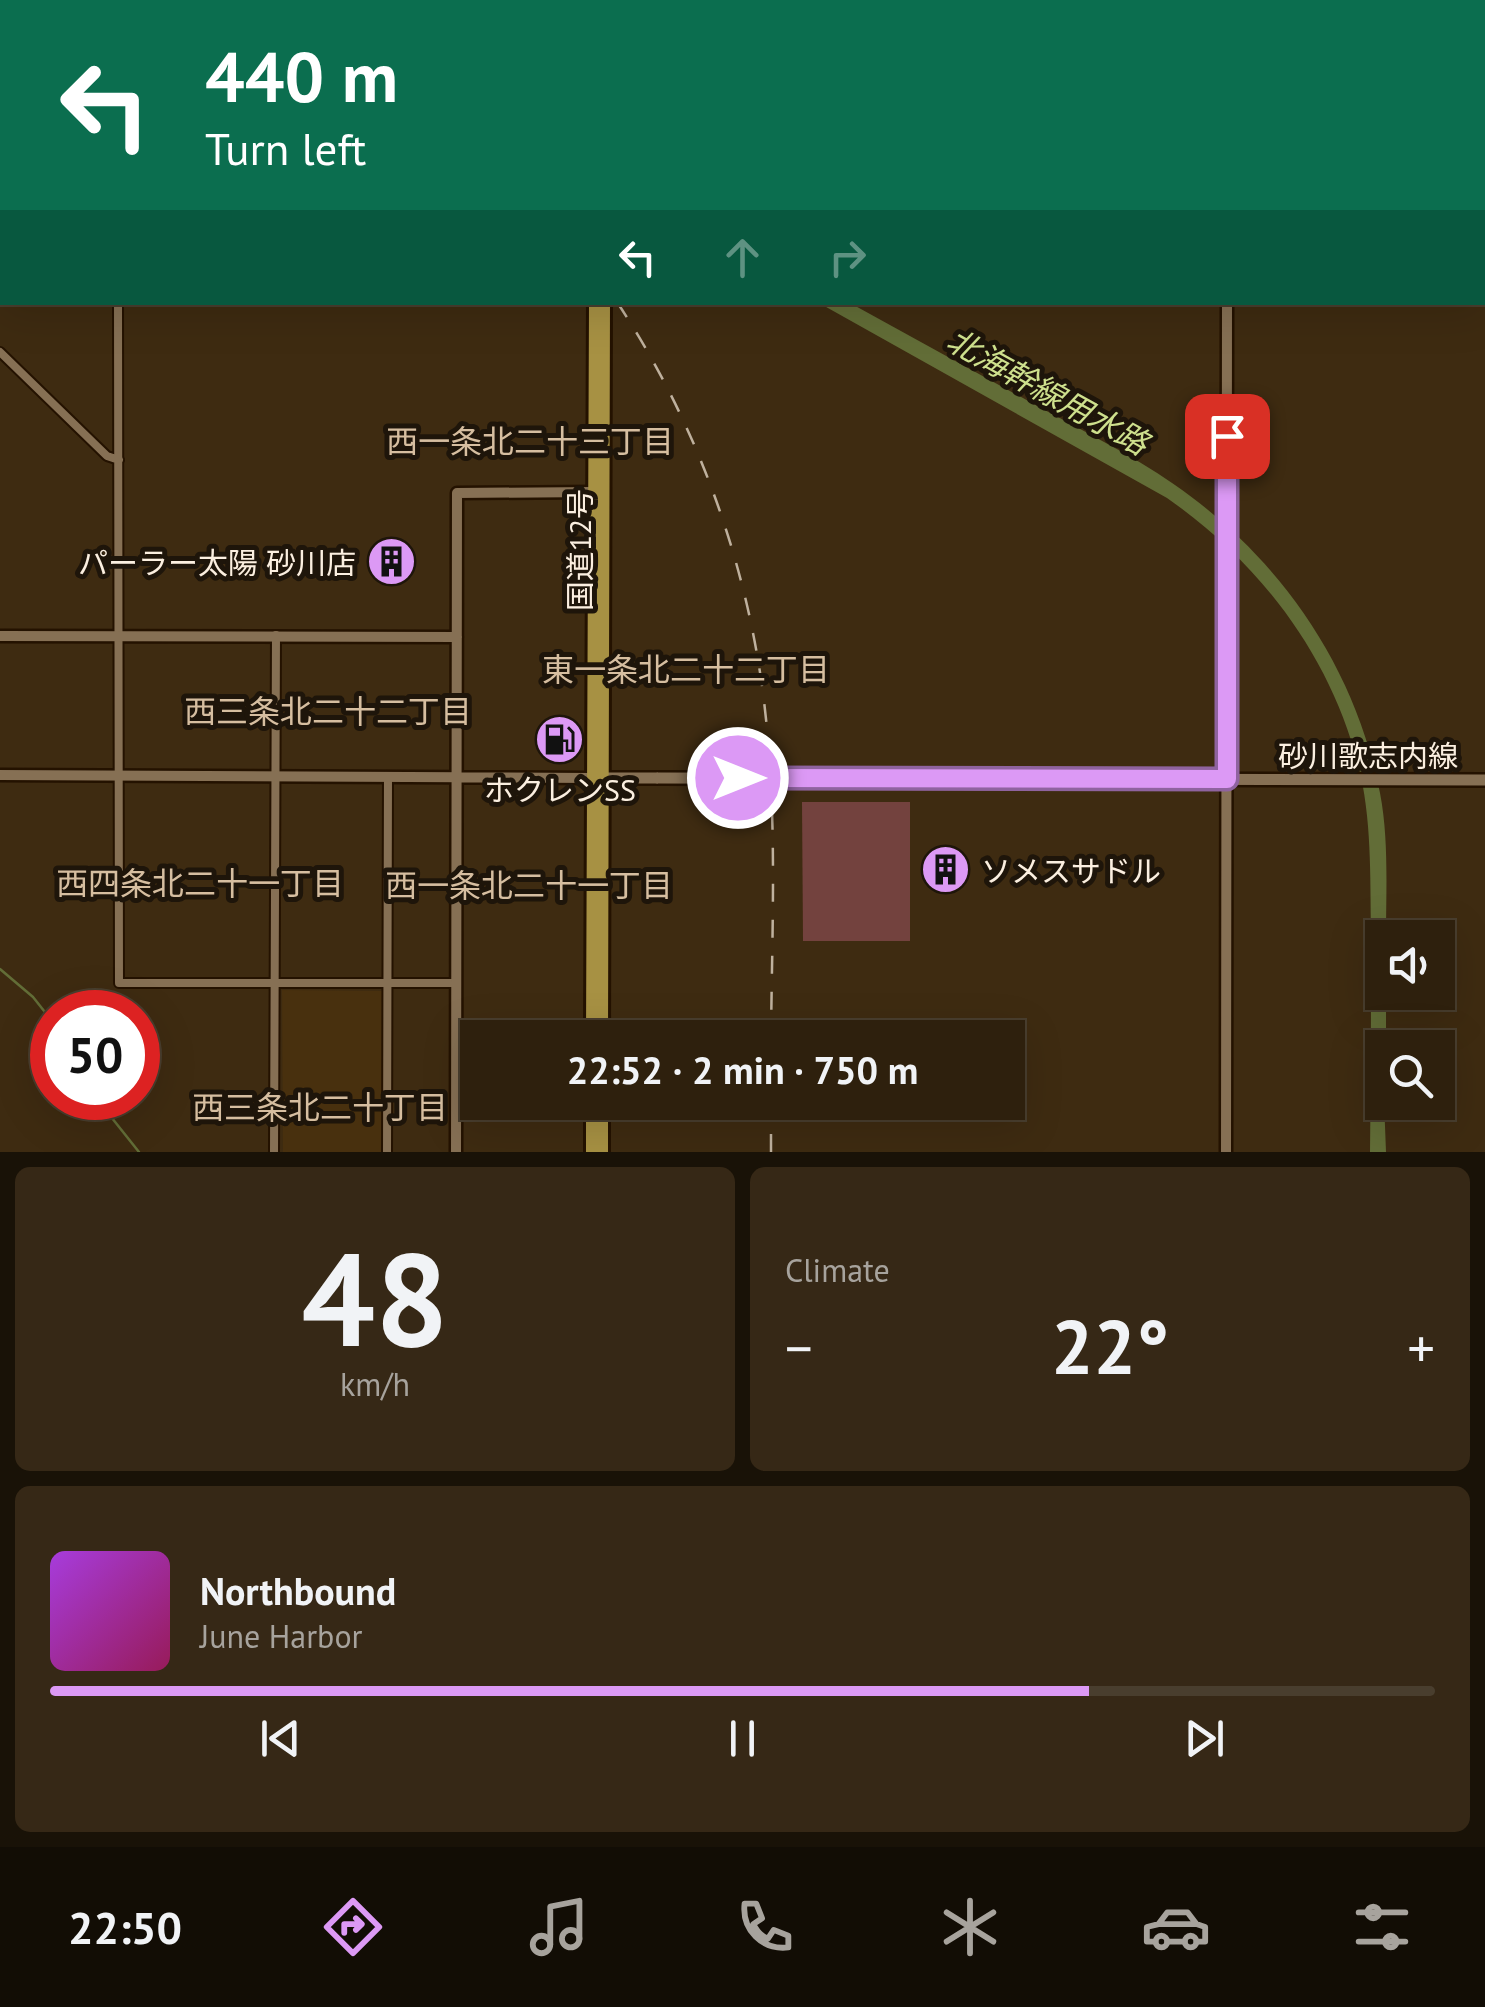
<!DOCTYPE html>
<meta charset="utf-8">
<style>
:root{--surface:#2e200d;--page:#362816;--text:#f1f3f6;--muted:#a7a39d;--line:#493e2e;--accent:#dc99f5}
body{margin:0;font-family:"PT Sans","Noto Sans JP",sans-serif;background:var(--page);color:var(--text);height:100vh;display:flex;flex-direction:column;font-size:38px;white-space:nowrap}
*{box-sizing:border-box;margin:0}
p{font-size:32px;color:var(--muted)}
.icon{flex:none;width:55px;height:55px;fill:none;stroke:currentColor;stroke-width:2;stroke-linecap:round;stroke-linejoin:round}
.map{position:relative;height:1152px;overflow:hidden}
.drawer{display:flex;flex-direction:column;gap:15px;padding:15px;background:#191207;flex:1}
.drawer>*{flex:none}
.top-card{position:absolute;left:0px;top:0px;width:1485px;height:305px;box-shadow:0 10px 40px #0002,0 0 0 2px var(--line);background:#0b6e4f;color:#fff;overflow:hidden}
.tools{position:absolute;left:1365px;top:920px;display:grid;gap:20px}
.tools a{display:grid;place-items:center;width:90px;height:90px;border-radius:0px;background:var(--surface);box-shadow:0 10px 40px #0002,0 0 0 2px var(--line);font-size:50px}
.speed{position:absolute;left:30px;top:990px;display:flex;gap:20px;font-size:50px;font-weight:700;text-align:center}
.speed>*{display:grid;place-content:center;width:130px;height:130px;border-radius:50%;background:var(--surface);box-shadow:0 10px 40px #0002,0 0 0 2px var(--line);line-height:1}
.speed .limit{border:15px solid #d22;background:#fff;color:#111}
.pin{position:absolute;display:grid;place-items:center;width:85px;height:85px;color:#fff;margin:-42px;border-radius:20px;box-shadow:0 5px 15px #0006}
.me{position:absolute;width:110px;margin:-55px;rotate:90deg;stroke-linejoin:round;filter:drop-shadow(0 0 8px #0008)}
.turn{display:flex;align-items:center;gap:35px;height:210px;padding:0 40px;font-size:45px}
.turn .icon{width:130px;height:130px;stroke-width:2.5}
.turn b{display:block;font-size:70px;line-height:85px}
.lanes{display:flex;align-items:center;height:95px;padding:0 40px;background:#0003;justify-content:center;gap:50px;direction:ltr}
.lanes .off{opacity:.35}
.big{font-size:75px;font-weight:800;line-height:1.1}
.drawer .tile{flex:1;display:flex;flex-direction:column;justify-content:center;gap:15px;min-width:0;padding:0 35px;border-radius:15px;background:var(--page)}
.drawer .dial{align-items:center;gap:0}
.dial b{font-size:130px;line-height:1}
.song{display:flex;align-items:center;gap:30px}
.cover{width:120px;height:120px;border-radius:15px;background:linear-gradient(135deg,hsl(280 70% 55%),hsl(330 70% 35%))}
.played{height:10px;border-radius:5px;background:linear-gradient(90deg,var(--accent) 75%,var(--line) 75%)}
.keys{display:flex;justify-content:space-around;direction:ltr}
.heat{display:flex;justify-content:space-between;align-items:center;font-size:55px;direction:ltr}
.drawer .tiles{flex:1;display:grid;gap:15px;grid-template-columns:1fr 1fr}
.tile:last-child{grid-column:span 2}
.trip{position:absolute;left:460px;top:1020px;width:565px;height:100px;border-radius:0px;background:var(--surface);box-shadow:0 10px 40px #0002,0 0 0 2px var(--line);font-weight:800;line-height:100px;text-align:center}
.tab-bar{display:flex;height:160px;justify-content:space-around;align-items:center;background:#120d05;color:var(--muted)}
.tab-bar .icon{width:70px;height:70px}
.tab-bar .active{color:var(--accent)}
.tab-bar b{font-size:45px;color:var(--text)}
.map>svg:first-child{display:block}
</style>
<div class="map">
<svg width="1485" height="1152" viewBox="0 0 1485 1152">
<rect width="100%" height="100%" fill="#3e2b11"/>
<path fill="#48300e" d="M282 990 382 991 383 1152H283Z"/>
<path fill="#73423e" d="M802 802H910V941H803Z"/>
<path fill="#626d37" d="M819 303H850C910 336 970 369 1030 402 1079 429 1129 453 1175 485 1280 558 1355 666 1380 793 1389 840 1386 890 1386 937L1382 938V992L1386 993V1047L1382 1048 1386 1152H1370C1371 1078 1371 1005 1371 931 1370 876 1372 818 1358 764 1330 655 1259 562 1167 498Z"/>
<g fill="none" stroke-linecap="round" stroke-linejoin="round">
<path stroke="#626d37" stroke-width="2.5" d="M0 969 33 997 52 1021
M96 1098 139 1152"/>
<defs>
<path id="minor" d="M999 2 1000 0
M1182 2V0
M1482 267H1485
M0 268H2
M118 302 119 983H456
M0 352 107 456 119 460
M274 1152 276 635
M387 1152 388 776"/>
<path id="tertiary" d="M1109 0V2
M746 2V0
M888 2V0
M1262 2 1268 0
M0 110 2 112
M0 184 2 181
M0 636 457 637
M0 775 591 778
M456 1152 457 493 594 492
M1226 1152 1227 302"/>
<path id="secondary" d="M598 778H658
M975 779 1485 780"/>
<path id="trunk" d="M604 0V2
M592 1038 595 302
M602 1038 604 302
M592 1152V1102
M602 1152V1102"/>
</defs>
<use href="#minor" stroke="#241200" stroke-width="12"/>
<use href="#tertiary" stroke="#241200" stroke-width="15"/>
<use href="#secondary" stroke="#241200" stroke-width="16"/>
<use href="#trunk" stroke="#241200" stroke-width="18"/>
<use href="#minor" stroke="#867054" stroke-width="8"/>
<use href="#tertiary" stroke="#867054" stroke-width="10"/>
<use href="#secondary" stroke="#867054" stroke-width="11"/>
<use href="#trunk" stroke="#a79143" stroke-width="12"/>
<path stroke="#bfb19e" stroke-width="2.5" stroke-dasharray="18 18" stroke-linecap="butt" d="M318 0 322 2
M617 302C699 426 751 572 766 719 777 824 772 932 771 1038
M771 1152V1102"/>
<defs>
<path id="secondary-bridge" d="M658 778 975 779"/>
</defs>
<use href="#secondary-bridge" stroke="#241200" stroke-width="16" stroke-linecap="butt"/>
<use href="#secondary-bridge" stroke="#867054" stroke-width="11"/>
</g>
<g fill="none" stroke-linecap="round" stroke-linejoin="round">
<defs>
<path id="route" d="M738 778 1227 779V436"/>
</defs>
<use href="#route" stroke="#8f639f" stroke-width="25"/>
<use href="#route" stroke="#dc99f5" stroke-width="18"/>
</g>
<defs>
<symbol id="building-disc" viewBox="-11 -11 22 22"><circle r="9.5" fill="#dc99f5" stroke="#1e150a"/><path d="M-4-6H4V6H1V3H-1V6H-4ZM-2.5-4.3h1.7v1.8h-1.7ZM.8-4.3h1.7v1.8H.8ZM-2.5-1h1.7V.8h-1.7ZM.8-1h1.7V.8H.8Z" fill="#111"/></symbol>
<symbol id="fuel-disc" viewBox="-11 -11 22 22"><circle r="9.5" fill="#dc99f5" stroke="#1e150a"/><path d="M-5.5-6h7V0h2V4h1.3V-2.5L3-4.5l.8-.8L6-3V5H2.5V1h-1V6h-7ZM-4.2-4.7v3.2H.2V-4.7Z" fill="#111"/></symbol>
</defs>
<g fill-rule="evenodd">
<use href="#building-disc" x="364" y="534" width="55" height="55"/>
<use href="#fuel-disc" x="532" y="712" width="55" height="55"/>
<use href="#building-disc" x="918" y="842" width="55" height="55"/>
</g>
<g text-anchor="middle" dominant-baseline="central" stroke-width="10" stroke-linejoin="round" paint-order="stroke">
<g font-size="30" fill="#fbefe0" stroke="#1e150a">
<text transform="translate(579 550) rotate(-90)">国道12号</text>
<text x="1368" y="755">砂川歌志内線</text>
</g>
<g font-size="30" fill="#fbefe0" stroke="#1e150a" text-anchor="end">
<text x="356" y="562">パーラー太陽 砂川店</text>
<text x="560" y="789" text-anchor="middle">ホクレンSS</text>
<text x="981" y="870" text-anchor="start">ソメスサドル</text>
</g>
<g font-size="32" font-style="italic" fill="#cee08d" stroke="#1e150a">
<text transform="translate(1048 391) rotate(29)">北海幹線用水路</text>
</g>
<g font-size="32" fill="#d6bea0" stroke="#1e150a">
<text x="530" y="441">西一条北二十三丁目</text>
<text x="686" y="669">東一条北二十二丁目</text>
<text x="328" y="711">西三条北二十二丁目</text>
<text x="200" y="883">西四条北二十一丁目</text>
<text x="529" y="885">西一条北二十一丁目</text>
<text x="320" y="1107">西三条北二十丁目</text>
</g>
</g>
</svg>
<div class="tools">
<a><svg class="icon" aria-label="sound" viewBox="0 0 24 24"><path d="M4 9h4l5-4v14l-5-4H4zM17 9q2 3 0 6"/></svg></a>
<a><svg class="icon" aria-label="search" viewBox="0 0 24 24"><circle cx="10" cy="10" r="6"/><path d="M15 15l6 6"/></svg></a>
</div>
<div class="speed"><div class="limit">50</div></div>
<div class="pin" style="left:1227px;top:436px;background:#d93025"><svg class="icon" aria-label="arrive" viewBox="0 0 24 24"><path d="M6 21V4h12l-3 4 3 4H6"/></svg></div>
<svg class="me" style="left:738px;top:778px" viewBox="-20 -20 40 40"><circle r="17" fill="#dc99f5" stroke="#fff" stroke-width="3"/><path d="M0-11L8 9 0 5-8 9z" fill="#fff"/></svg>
<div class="trip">22:52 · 2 min · 750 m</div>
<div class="top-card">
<div class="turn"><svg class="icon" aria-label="left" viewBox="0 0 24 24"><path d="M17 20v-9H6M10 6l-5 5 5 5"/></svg><div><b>440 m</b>Turn left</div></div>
<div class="lanes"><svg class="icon" aria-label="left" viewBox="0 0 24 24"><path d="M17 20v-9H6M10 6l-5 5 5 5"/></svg><svg class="icon off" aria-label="ahead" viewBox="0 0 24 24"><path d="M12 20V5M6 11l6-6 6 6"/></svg><svg class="icon off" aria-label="right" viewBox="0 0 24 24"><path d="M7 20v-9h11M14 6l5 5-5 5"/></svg></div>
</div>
</div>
<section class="drawer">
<div class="tiles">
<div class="tile dial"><b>48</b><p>km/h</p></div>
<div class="tile"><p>Climate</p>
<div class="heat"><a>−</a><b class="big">22°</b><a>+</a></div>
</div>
<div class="tile">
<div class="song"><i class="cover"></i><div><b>Northbound</b><p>June Harbor</p></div></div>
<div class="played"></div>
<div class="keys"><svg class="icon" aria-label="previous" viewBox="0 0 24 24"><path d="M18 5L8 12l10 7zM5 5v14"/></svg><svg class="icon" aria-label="pause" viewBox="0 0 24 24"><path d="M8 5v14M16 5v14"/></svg><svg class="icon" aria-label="next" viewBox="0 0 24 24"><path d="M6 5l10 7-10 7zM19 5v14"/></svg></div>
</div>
</div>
</section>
<nav class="tab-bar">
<b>22:50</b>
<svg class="icon active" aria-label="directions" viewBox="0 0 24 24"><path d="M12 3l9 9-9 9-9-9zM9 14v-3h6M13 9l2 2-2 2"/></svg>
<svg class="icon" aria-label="music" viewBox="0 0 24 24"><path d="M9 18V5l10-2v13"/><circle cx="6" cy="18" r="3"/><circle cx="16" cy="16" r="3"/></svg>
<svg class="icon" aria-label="phone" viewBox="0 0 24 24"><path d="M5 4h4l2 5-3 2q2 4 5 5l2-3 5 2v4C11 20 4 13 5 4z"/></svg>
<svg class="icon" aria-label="climate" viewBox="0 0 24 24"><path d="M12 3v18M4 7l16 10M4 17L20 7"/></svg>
<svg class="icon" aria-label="car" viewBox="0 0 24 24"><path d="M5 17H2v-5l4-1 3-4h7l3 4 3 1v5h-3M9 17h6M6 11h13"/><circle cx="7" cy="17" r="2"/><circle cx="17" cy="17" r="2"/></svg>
<svg class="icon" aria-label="filters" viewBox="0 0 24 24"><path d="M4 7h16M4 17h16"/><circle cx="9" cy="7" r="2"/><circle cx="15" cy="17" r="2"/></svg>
</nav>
